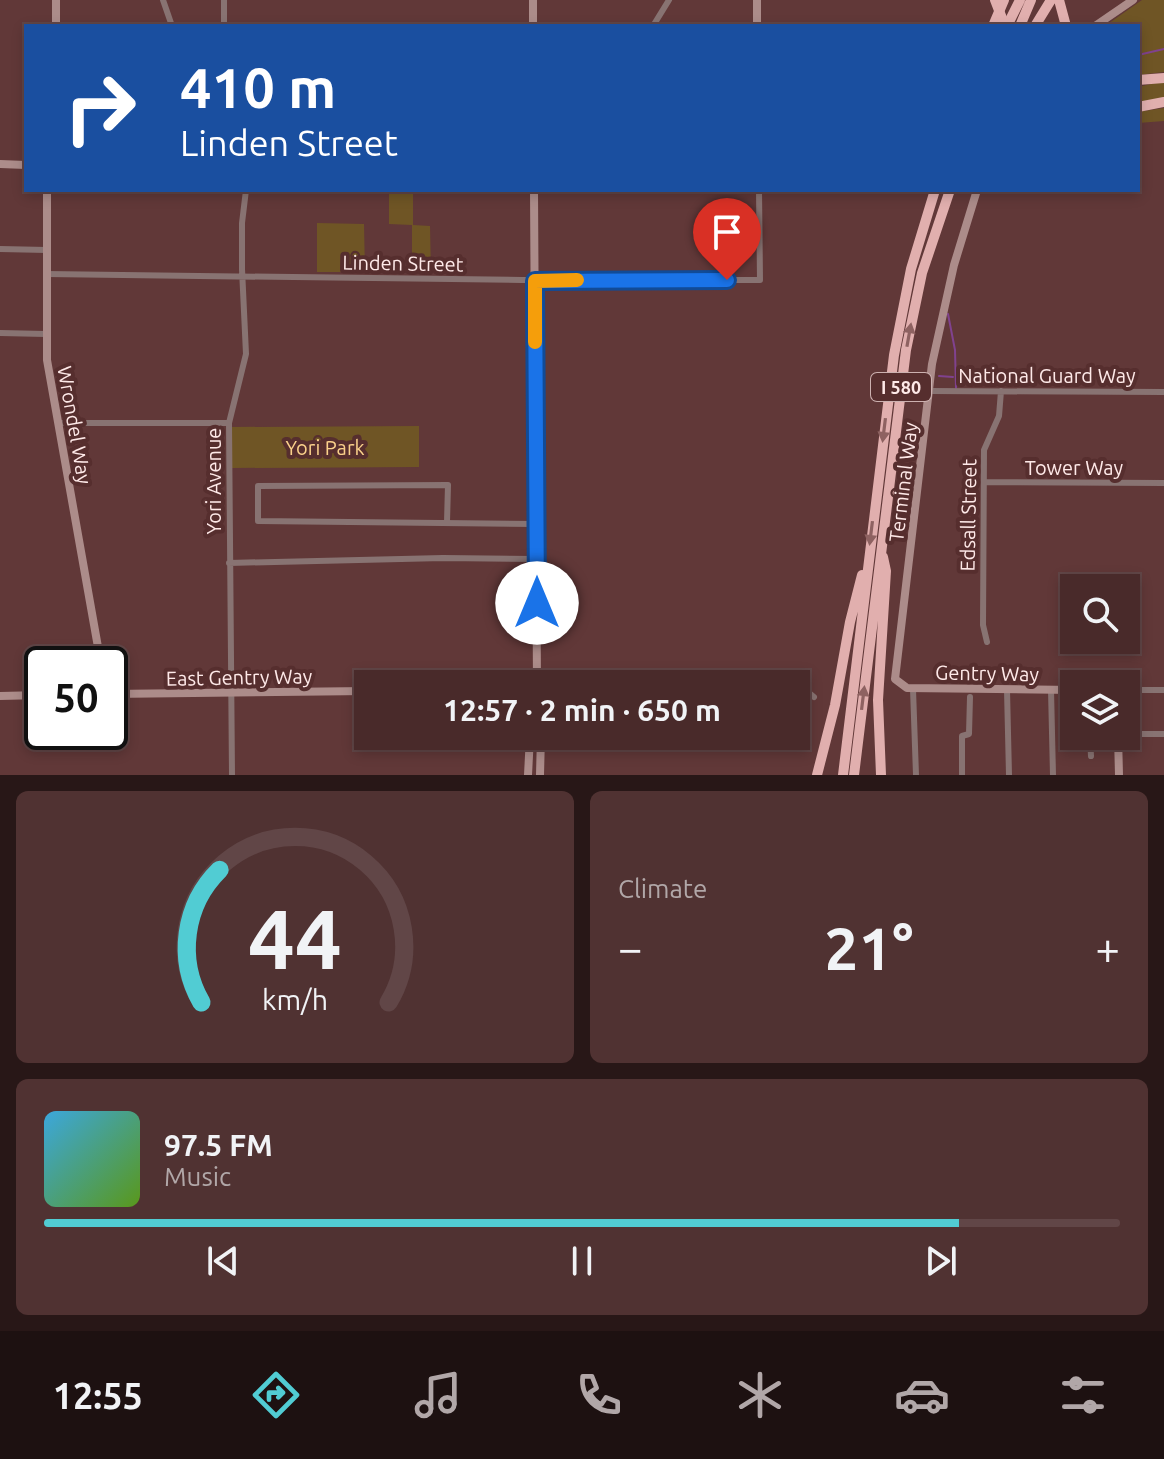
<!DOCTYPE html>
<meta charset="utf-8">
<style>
:root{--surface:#492a2a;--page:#503232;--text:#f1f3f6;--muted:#b1a7a8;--line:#614647;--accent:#51ccd3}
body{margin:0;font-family:Ubuntu,sans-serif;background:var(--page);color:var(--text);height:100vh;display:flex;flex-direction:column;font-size:30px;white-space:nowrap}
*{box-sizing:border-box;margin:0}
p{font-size:26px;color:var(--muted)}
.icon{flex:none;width:44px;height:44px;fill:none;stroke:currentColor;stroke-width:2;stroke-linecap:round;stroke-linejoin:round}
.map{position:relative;height:775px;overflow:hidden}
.panel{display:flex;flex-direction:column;gap:16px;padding:16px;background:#281717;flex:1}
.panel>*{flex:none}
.guide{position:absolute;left:24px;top:24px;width:1116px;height:168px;border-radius:0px;box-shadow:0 4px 12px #0003,0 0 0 2px var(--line);background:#1a4fa0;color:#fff;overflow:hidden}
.controls{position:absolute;left:1060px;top:574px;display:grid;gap:16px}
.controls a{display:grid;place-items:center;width:80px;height:80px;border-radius:0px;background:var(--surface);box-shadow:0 4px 12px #0003,0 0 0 2px var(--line);font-size:40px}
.speed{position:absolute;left:24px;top:646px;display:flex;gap:16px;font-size:40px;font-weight:700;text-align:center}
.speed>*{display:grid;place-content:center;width:104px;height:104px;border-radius:50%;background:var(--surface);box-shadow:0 4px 12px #0003,0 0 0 2px var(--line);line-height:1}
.speed .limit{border:4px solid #111;border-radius:12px;background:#fff;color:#111}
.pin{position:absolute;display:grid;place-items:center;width:68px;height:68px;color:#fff;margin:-82px -34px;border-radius:50% 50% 50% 0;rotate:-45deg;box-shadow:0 0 8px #0007}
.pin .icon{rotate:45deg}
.me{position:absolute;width:88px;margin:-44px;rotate:0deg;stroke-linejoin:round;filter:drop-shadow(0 0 6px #0008)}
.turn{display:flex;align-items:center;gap:28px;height:168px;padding:0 24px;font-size:36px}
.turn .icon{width:104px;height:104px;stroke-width:2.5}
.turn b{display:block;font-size:56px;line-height:68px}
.big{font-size:60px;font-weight:700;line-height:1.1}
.panel .widget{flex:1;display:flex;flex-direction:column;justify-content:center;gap:12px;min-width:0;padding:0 28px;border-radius:12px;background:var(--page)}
.panel .dial{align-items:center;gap:0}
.dial svg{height:208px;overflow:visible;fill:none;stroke:var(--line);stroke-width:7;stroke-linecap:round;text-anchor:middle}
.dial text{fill:var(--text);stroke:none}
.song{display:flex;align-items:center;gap:24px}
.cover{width:96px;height:96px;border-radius:12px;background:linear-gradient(135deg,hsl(200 70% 55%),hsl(90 70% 35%))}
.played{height:8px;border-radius:4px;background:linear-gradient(90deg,var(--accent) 85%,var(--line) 85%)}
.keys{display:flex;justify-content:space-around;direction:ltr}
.heat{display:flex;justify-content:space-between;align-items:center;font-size:44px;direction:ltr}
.panel .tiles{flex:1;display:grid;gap:16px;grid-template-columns:1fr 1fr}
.widget:last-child{grid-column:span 2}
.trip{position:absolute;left:354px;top:670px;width:456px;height:80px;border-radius:0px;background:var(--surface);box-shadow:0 4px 12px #0003,0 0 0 2px var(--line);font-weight:700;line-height:80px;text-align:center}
.dock{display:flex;height:128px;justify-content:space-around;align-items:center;background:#1d1111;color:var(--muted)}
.dock .icon{width:56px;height:56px}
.dock .current{color:var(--accent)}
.dock b{font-size:36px;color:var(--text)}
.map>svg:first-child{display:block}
</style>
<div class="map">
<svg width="1164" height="775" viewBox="0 0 1164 775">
<rect width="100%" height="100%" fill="#613838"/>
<path fill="#6f5525" d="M1142 0H1164V72L1138 75V26H1105Z
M1164 81V99L1138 102V87Z
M1164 108V121L1138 123V112Z
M389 190H413V225L430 226 431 273H412V225L389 224Z
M317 223 364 224 365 272H317Z
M419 426V467L231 468V427Z"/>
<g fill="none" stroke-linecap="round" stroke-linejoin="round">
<path stroke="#80428e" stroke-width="2" d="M1138 55 1164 49
M948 314 955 350 956 388
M939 376 953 377"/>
<path stroke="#887372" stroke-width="6" d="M163 0 172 26
M224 0V26
M653 26 669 0
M0 249 47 250
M46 274 522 280H760L759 190
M0 333 46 334
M930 391 1164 392
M58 423H229
M984 482 1164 483
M447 522 448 485 258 486V521L536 524
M229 563 443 558 536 559
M987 642 983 625 984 450 999 416 1001 391
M913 689 916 775
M796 690 808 692 814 697
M1007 690 1009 775
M1051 690 1053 775
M1126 690H1164
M1126 734H1164
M1090 736 1091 756
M232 775 229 423 246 354 242 269V223L246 190
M962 775V736L969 734 970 697"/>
<path stroke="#ac8c8a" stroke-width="8" d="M56 0V26
M533 0V26
M757 0V26
M1095 26 1133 0
M0 164 26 165
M47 190V360L101 664
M534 190 537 684
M977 190 954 265 932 364 895 679 907 688 1074 690
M110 694 368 691
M0 696 42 695
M1118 736 1119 775
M528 775 530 736
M540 775 541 736"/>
<path stroke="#e1afae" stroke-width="10" d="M1059 0 1066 26
M993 26 1004 0
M1007 26 1020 0
M1020 26 1031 0
M1035 26 1051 0
M1138 80 1164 78
M1138 107 1164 102
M817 775 835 705 850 622 862 575
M843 775 894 355 911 269 935 190
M854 775 906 350 922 273 950 190
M881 775 878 700 886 571 883 557"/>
<path stroke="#e1afae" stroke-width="10" d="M995 0 1005 26"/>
</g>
<defs><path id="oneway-solid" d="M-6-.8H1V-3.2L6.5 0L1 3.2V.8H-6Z" transform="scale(2)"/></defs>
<g fill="#8e6261">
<use href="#oneway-solid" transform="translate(909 335) rotate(-80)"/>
<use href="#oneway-solid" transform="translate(884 430) rotate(97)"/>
<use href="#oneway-solid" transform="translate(871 533) rotate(97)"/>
<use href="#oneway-solid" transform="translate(863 698) rotate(-83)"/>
</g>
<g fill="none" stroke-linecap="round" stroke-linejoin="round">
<defs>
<path id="route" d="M537 603 535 281 727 280"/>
</defs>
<use href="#route" stroke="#114b97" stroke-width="20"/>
<use href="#route" stroke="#1a73e8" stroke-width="14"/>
<path stroke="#f59e0b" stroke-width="14" d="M535 342V281L577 280"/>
</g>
<g text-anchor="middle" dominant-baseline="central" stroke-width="8" stroke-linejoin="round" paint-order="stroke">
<rect fill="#562e2e" stroke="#ccb1b0" stroke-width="2" x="871" y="373" width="60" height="28" rx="6"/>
<g font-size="18" font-weight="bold" fill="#fee9e8">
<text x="901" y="387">I 580</text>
</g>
<g font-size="20" fill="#fee9e8" stroke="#562e2e">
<text transform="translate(403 263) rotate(1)">Linden Street</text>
<text x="1047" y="375">National Guard Way</text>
<text transform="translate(75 425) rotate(80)">Wrondel Way</text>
<text x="1074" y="467">Tower Way</text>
<text transform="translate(213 481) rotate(-90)">Yori Avenue</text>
<text transform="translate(903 482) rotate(-83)">Terminal Way</text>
<text transform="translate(968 515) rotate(-89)">Edsall Street</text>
<text transform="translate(987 673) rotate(1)">Gentry Way</text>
<text transform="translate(239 677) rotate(-1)">East Gentry Way</text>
</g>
<g font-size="20" fill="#fad18b" stroke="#562e2e">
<text x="325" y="447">Yori Park</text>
</g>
</g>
</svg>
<div class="controls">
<a><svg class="icon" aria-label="search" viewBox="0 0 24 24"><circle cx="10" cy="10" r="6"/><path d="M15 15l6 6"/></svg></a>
<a><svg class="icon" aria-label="layers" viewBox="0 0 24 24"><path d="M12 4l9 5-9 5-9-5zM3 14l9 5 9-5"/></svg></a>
</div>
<div class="speed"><div class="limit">50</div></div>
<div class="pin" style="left:727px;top:280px;background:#d93025"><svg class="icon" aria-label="arrive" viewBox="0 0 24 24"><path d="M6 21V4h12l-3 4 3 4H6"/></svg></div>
<svg class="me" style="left:537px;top:603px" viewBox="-20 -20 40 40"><circle r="19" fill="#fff"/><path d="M0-13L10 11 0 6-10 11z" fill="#1a73e8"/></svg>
<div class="trip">12:57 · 2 min · 650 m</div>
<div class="guide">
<div class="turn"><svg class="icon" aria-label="right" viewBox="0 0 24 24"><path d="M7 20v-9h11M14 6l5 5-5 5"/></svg><div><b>410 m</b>Linden Street</div></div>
</div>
</div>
<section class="panel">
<div class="tiles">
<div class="widget dial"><svg viewBox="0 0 100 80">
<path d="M14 69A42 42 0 1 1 86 69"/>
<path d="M14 69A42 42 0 0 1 21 18" stroke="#51ccd3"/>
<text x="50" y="56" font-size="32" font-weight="700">44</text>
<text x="50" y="72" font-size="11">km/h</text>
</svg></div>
<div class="widget"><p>Climate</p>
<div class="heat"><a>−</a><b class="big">21°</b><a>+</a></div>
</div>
<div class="widget">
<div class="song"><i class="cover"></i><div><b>97.5 FM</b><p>Music</p></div></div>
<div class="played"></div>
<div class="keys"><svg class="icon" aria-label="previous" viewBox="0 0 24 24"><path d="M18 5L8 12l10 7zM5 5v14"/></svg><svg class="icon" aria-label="pause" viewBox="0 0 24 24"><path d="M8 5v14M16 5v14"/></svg><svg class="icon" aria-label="next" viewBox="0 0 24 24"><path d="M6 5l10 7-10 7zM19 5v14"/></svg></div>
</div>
</div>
</section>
<nav class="dock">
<b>12:55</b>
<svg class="icon current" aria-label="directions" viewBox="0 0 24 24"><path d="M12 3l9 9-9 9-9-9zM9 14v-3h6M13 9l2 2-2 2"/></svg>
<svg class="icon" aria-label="music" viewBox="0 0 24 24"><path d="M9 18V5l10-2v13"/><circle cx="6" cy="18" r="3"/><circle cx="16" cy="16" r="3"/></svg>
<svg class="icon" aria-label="phone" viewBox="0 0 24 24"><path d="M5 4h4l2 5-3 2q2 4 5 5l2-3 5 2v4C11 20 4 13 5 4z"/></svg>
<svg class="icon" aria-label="climate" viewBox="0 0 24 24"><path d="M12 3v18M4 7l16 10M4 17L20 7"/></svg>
<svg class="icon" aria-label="car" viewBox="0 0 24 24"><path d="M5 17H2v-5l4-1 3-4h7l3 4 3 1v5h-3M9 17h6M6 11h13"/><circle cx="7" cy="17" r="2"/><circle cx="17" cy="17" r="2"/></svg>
<svg class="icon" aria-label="filters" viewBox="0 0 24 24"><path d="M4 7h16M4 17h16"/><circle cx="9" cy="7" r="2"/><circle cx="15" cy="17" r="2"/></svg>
</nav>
